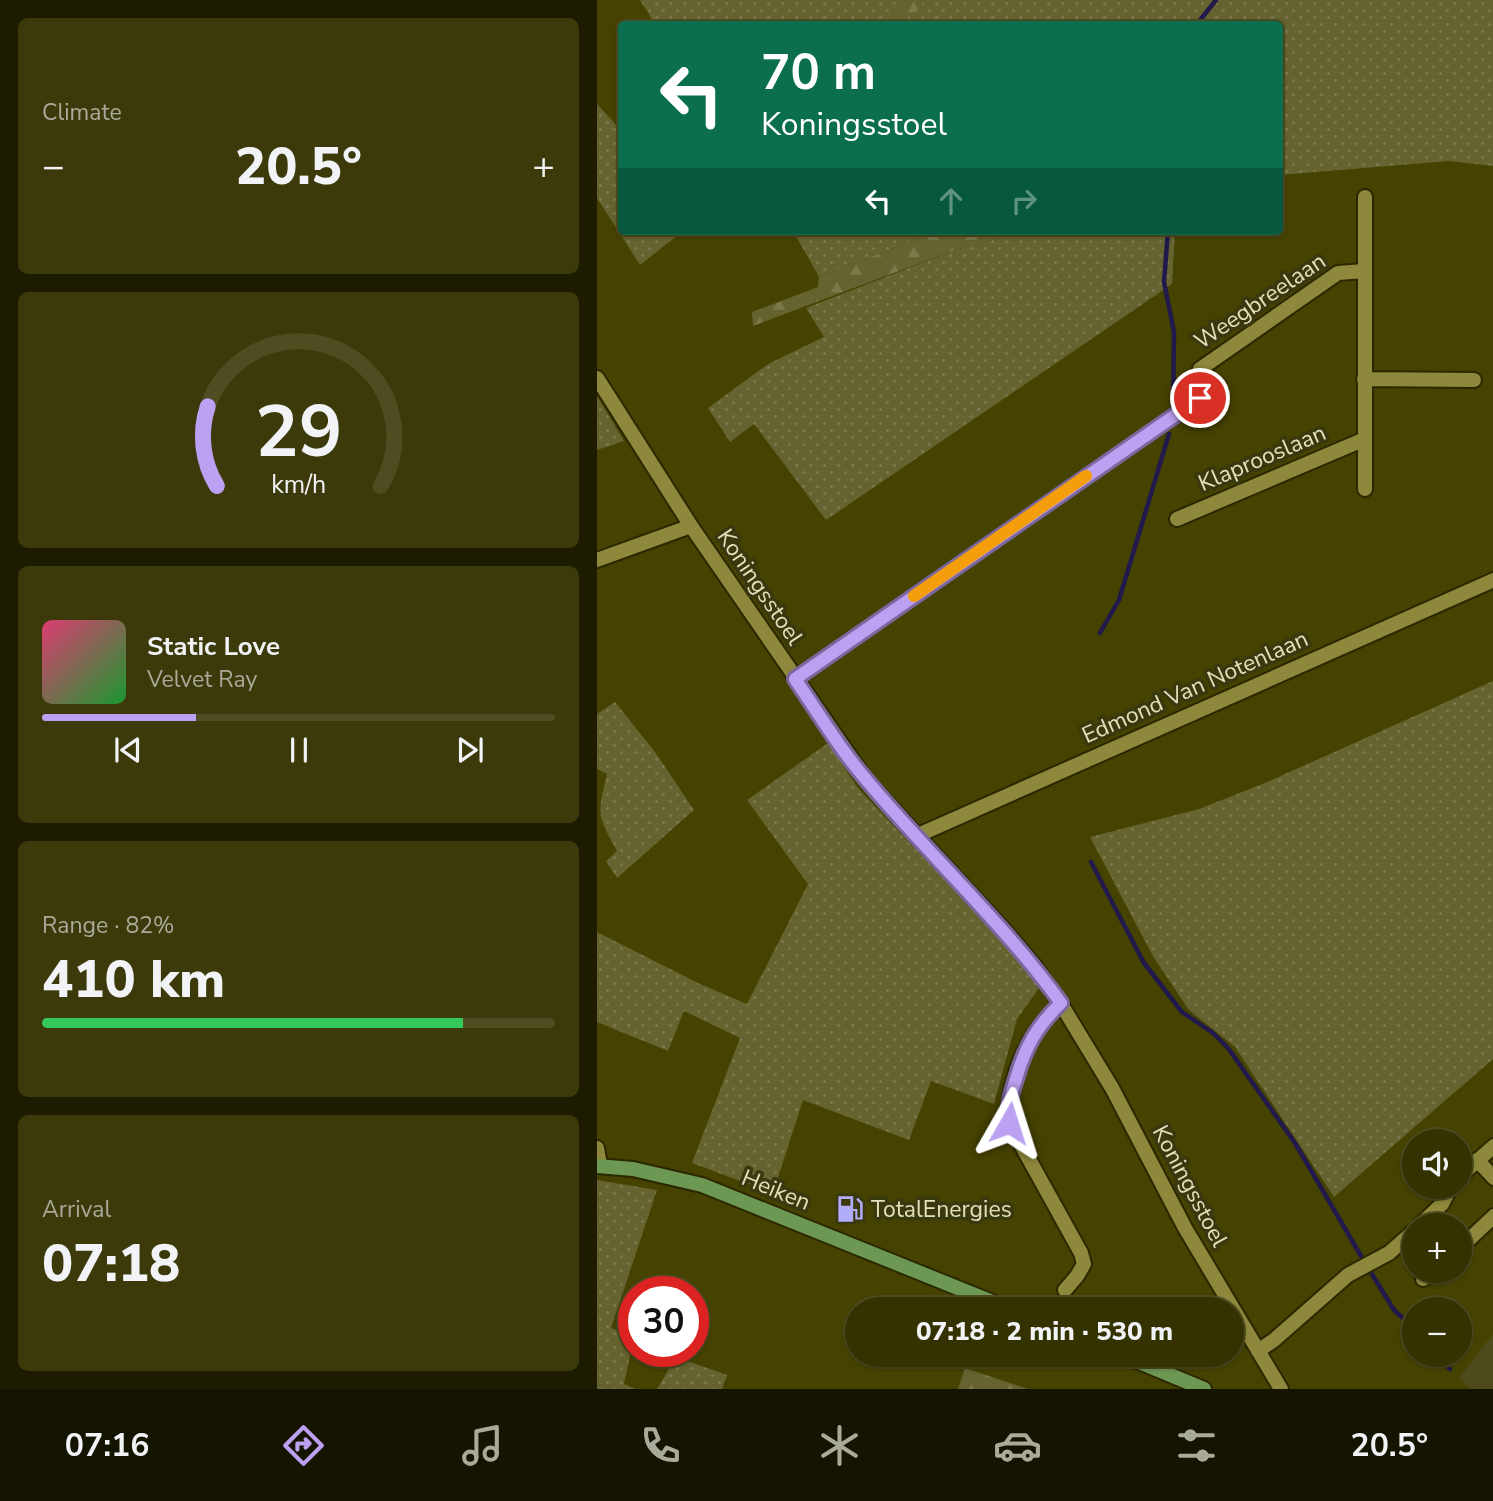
<!DOCTYPE html>
<meta charset="utf-8">
<style>
:root{--surface:#343200;--page:#3c3a0a;--text:#f1f3f6;--muted:#a9aa99;--line:#4e4d22;--accent:#bca0f2}
body{margin:0;font-family:"Nunito Sans",sans-serif;background:var(--page);color:var(--text);height:100vh;display:flex;flex-direction:column;font-size:26px;white-space:nowrap}
*{box-sizing:border-box;margin:0}
p{font-size:23px;color:var(--muted)}
.icon{flex:none;width:38px;height:38px;fill:none;stroke:currentColor;stroke-width:2;stroke-linecap:round;stroke-linejoin:round}
.map{position:relative;flex:1;overflow:hidden}
.side{display:flex;flex-direction:column;gap:18px;padding:18px;background:#1d1c00;width:597px}
.side>*{flex:none}
.guide{position:absolute;left:21px;top:21px;width:665px;height:214px;border-radius:7px;box-shadow:0 2px 5px #0004,0 0 0 2px var(--line);background:#0b6e4f;color:#fff;overflow:hidden}
.buttons{position:absolute;left:805px;top:1129px;display:grid;gap:14px}
.buttons a{display:grid;place-items:center;width:70px;height:70px;border-radius:50%;background:var(--surface);box-shadow:0 2px 5px #0004,0 0 0 2px var(--line);font-size:35px}
.speed{position:absolute;left:21px;top:1276px;display:flex;gap:14px;font-size:35px;font-weight:700;text-align:center}
.speed>*{display:grid;place-content:center;width:91px;height:91px;border-radius:50%;background:var(--surface);box-shadow:0 2px 5px #0004,0 0 0 2px var(--line);line-height:1}
.speed .limit{border:10px solid #d22;background:#fff;color:#111}
.pin{position:absolute;display:grid;place-items:center;width:60px;height:60px;color:#fff;margin:-30px;border:4px solid #fff;border-radius:50%;box-shadow:0 2px 7px #0007}
.me{position:absolute;width:77px;margin:-38px;rotate:6deg;stroke-linejoin:round;filter:drop-shadow(0 0 5px #0008)}
.turn{display:flex;align-items:center;gap:24px;height:147px;padding:0 28px;font-size:32px}
.turn .icon{width:91px;height:91px;stroke-width:2.5}
.turn b{display:block;font-size:49px;line-height:60px}
.lanes{display:flex;align-items:center;height:66px;padding:0 28px;background:#0003;justify-content:center;gap:35px;direction:ltr}
.lanes .off{opacity:.35}
.big{font-size:52px;font-weight:800;line-height:1.1}
.side .widget{flex:1;display:flex;flex-direction:column;justify-content:center;gap:10px;min-width:0;padding:0 24px;border-radius:10px;background:var(--page)}
.side .dial{align-items:center;gap:0}
.dial svg{height:182px;overflow:visible;fill:none;stroke:var(--line);stroke-width:7;stroke-linecap:round;text-anchor:middle}
.dial text{fill:var(--text);stroke:none}
.song{display:flex;align-items:center;gap:21px}
.cover{width:84px;height:84px;border-radius:10px;background:linear-gradient(135deg,hsl(340 70% 55%),hsl(130 70% 35%))}
.played{height:7px;border-radius:4px;background:linear-gradient(90deg,var(--accent) 30%,var(--line) 30%)}
.keys{display:flex;justify-content:space-around;direction:ltr}
.heat{display:flex;justify-content:space-between;align-items:center;font-size:38px;direction:ltr}
.charge{height:10px;border-radius:5px;background:linear-gradient(90deg,#34c759 82%,var(--line) 0)}
.trip{position:absolute;left:248px;top:1297px;width:399px;height:70px;border-radius:35px;background:var(--surface);box-shadow:0 2px 5px #0004,0 0 0 2px var(--line);font-weight:800;line-height:70px;text-align:center}
.dock{display:flex;height:112px;justify-content:space-around;align-items:center;background:#151400;color:var(--muted)}
.dock .icon{width:49px;height:49px}
.dock .active{color:var(--accent)}
.dock b{font-size:32px;color:var(--text)}
main{display:flex;flex:1;min-height:0}
.map>svg:first-child{display:block}
</style>
<main>
<section class="side">
<div class="widget"><p>Climate</p>
<div class="heat"><a>−</a><b class="big">20.5°</b><a>+</a></div>
</div>
<div class="widget dial"><svg viewBox="0 0 100 80">
<path d="M14 69A42 42 0 1 1 86 69"/>
<path d="M14 69A42 42 0 0 1 10 34" stroke="#bca0f2"/>
<text x="50" y="56" font-size="32" font-weight="700">29</text>
<text x="50" y="72" font-size="11">km/h</text>
</svg></div>
<div class="widget">
<div class="song"><i class="cover"></i><div><b>Static Love</b><p>Velvet Ray</p></div></div>
<div class="played"></div>
<div class="keys"><svg class="icon" aria-label="previous" viewBox="0 0 24 24"><path d="M18 5L8 12l10 7zM5 5v14"/></svg><svg class="icon" aria-label="pause" viewBox="0 0 24 24"><path d="M8 5v14M16 5v14"/></svg><svg class="icon" aria-label="next" viewBox="0 0 24 24"><path d="M6 5l10 7-10 7zM19 5v14"/></svg></div>
</div>
<div class="widget"><p>Range · 82%</p><b class="big">410 km</b><div class="charge"></div></div>
<div class="widget"><p>Arrival</p><b class="big">07:18</b></div>
</section>
<div class="map">
<svg width="897" height="1389" viewBox="0 0 897 1389">
<defs>
<pattern id="grass-dots" width="8" height="8" patternUnits="userSpaceOnUse" patternTransform="scale(1.75)"><rect width="8" height="8" fill="#65632f"/><path d="M2 2h.1M6 6h.1" fill="none" stroke="#7b794b" stroke-width="1.8" stroke-linecap="round"/></pattern>
<pattern id="forest-firs" width="22" height="20" patternUnits="userSpaceOnUse" patternTransform="scale(1.75)"><rect width="22" height="20" fill="#65632f"/><path d="M5 1l3.5 6h-7zM16 11l3.5 6h-7z" fill="#7b794b"/></pattern>
</defs>
<rect width="100%" height="100%" fill="#464200"/>
<path fill="#4d4a1c" d="M896 1334V1389H872L862 1378Z"/>
<path fill="url(#grass-dots)" d="M43 0H896V166L852 161 683 175 682 24H58Z
M0 104 22 128 24 127V231H86L43 265 0 198Z
M196 231H334L302 246 222 277Z
M429 231H578L575 284 229 520 157 424 133 442 111 408 171 364 227 337 209 308 358 250Z
M0 396 27 441 0 450Z
M896 681V1059L737 1197 638 1047 592 1010 557 958 493 837 602 809 668 783Z
M18 702 58 752 97 810 20 878 9 861 20 851C0 814 0 815 10 774L0 769V714Z
M231 743 261 788 428 966 442 988 420 1019 397 1104 334 1081 312 1140 206 1100 176 1193 95 1163 143 1038 87 1011 71 1051 0 1022V932L103 984 150 1004 211 884 150 800Z
M0 1180 60 1190 14 1328 37 1337 27 1384 39 1389H0Z
M79 1357 130 1375 125 1389H60Z"/>
<path fill="url(#forest-firs)" d="M302 0H329L305 24H279Z
M334 231H429L358 250 156 326 155 312 221 287 222 277 302 246Z
M368 1368 431 1389H361Z"/>
<g fill="none" stroke-linecap="round" stroke-linejoin="round">
<path stroke="#22194c" stroke-width="4.5" d="M600 24 619 0
M571 231 567 282 577 332 576 409
M503 633 522 600 572 434
M494 862 547 963 585 1012 616 1033 631 1048 698 1143 764 1256
M773 1271 797 1310 817 1328
M840 1354 853 1369"/>
<defs>
<path id="street" d="M768 197V489
M0 378 94 526 270 781 408 931 436 964 464 1004 515 1088 588 1228 684 1389
M767 379 877 380
M580 519 768 439
M0 560 94 526
M198 679 603 398V369L741 273 767 271
M319 836 897 580
M464 1004C432 1032 415 1070 411 1113L412 1123 484 1253 487 1264 480 1276 468 1290
M0 1148 3 1165
M880 1160 897 1178
M863 1176 897 1146
M823 1225 845 1204 854 1186
M863 1248 897 1216
M826 1279 840 1270
M661 1351 677 1340 751 1275 792 1253 817 1231"/>
<path id="secondary" d="M0 1166 36 1169 105 1185 413 1309
M523 1354 607 1389"/>
</defs>
<use href="#street" stroke="#2b2800" stroke-width="18"/>
<use href="#secondary" stroke="#2b2800" stroke-width="18"/>
<use href="#street" stroke="#8d883b" stroke-width="14"/>
<use href="#secondary" stroke="#6d9854" stroke-width="14"/>
</g>
<g fill="none" stroke-linecap="round" stroke-linejoin="round">
<defs>
<path id="route" d="M412 1123C410 1107 414 1094 419 1079 428 1047 440 1026 464 1003 407 924 335 858 272 783 244 751 222 714 198 679L603 398"/>
</defs>
<use href="#route" stroke="#7a689d" stroke-width="18"/>
<use href="#route" stroke="#bca0f2" stroke-width="12"/>
<path stroke="#f59e0b" stroke-width="12" d="M317 596 489 476"/>
</g>
<defs>
<symbol id="fuel-bare" viewBox="-9 -9 18 18"><path d="M-5.5-6h7V0h2V4h1.3V-2.5L3-4.5l.8-.8L6-3V5H2.5V1h-1V6h-7ZM-4.2-4.7v3.2H.2V-4.7Z" fill="#b1adfa" stroke="#3a380e" stroke-width="2.5" paint-order="stroke"/></symbol>
</defs>
<g fill-rule="evenodd">
<use href="#fuel-bare" x="234" y="1190" width="38" height="38"/>
</g>
<g text-anchor="middle" dominant-baseline="central" stroke-width="7" stroke-linejoin="round" paint-order="stroke">
<g font-size="23" fill="#e1e0ba" stroke="#3a380e">
<text transform="translate(663 301) rotate(-34)">Weegbreelaan</text>
<text transform="translate(665 458) rotate(-23)">Klaprooslaan</text>
<text transform="translate(163 587) rotate(56)">Koningsstoel</text>
<text transform="translate(598 687) rotate(-24)">Edmond Van Notenlaan</text>
<text transform="translate(593 1186) rotate(62)">Koningsstoel</text>
<text transform="translate(179 1190) rotate(22)">Heiken</text>
</g>
<g font-size="23" fill="#e1e0ba" stroke="#3a380e" text-anchor="start">
<text x="274" y="1209">TotalEnergies</text>
</g>
</g>
</svg>
<div class="buttons">
<a><svg class="icon" aria-label="sound" viewBox="0 0 24 24"><path d="M4 9h4l5-4v14l-5-4H4zM17 9q2 3 0 6"/></svg></a>
<a>+</a>
<a>−</a>
</div>
<div class="speed"><div class="limit">30</div></div>
<div class="pin" style="left:603px;top:398px;background:#d93025"><svg class="icon" aria-label="arrive" viewBox="0 0 24 24"><path d="M6 21V4h12l-3 4 3 4H6"/></svg></div>
<svg class="me" style="left:412px;top:1123px" viewBox="-20 -20 40 40"><path d="M0-17L14 15 0 8-14 15z" fill="#bca0f2" stroke="#fff" stroke-width="4"/></svg>
<div class="trip">07:18 · 2 min · 530 m</div>
<div class="guide">
<div class="turn"><svg class="icon" aria-label="left" viewBox="0 0 24 24"><path d="M17 20v-9H6M10 6l-5 5 5 5"/></svg><div><b>70 m</b>Koningsstoel</div></div>
<div class="lanes"><svg class="icon" aria-label="left" viewBox="0 0 24 24"><path d="M17 20v-9H6M10 6l-5 5 5 5"/></svg><svg class="icon off" aria-label="ahead" viewBox="0 0 24 24"><path d="M12 20V5M6 11l6-6 6 6"/></svg><svg class="icon off" aria-label="right" viewBox="0 0 24 24"><path d="M7 20v-9h11M14 6l5 5-5 5"/></svg></div>
</div>
</div>
</main>
<nav class="dock">
<b>07:16</b>
<svg class="icon active" aria-label="directions" viewBox="0 0 24 24"><path d="M12 3l9 9-9 9-9-9zM9 14v-3h6M13 9l2 2-2 2"/></svg>
<svg class="icon" aria-label="music" viewBox="0 0 24 24"><path d="M9 18V5l10-2v13"/><circle cx="6" cy="18" r="3"/><circle cx="16" cy="16" r="3"/></svg>
<svg class="icon" aria-label="phone" viewBox="0 0 24 24"><path d="M5 4h4l2 5-3 2q2 4 5 5l2-3 5 2v4C11 20 4 13 5 4z"/></svg>
<svg class="icon" aria-label="climate" viewBox="0 0 24 24"><path d="M12 3v18M4 7l16 10M4 17L20 7"/></svg>
<svg class="icon" aria-label="car" viewBox="0 0 24 24"><path d="M5 17H2v-5l4-1 3-4h7l3 4 3 1v5h-3M9 17h6M6 11h13"/><circle cx="7" cy="17" r="2"/><circle cx="17" cy="17" r="2"/></svg>
<svg class="icon" aria-label="filters" viewBox="0 0 24 24"><path d="M4 7h16M4 17h16"/><circle cx="9" cy="7" r="2"/><circle cx="15" cy="17" r="2"/></svg>
<b>20.5°</b>
</nav>
